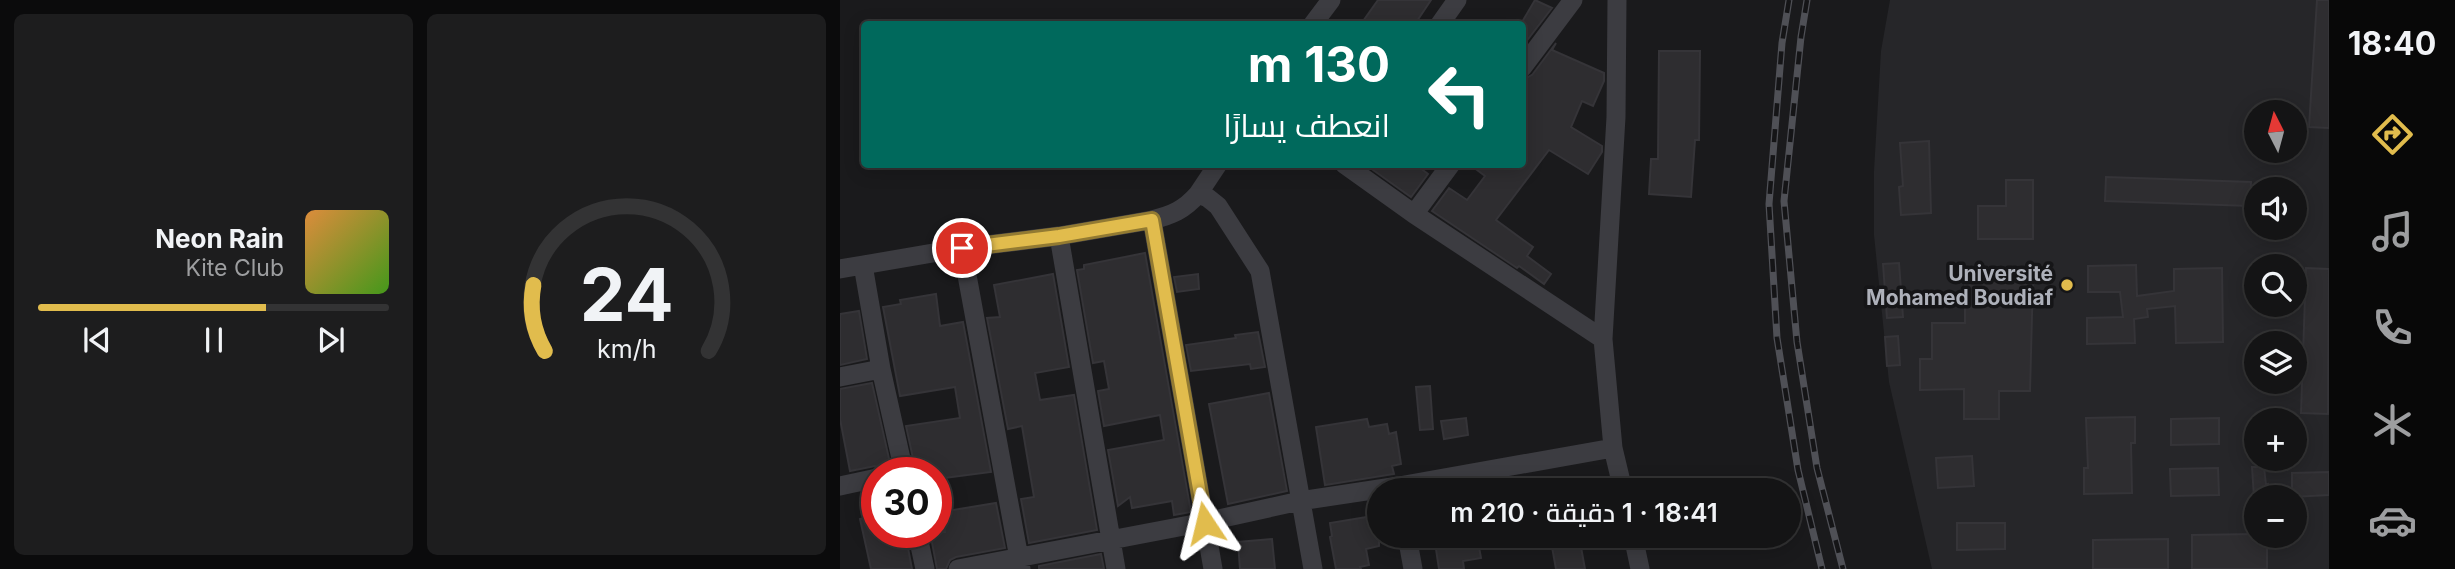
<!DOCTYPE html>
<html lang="ar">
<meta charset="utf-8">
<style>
:root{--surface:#141415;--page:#1d1d1e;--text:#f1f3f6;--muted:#9d9ea0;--line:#333334;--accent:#e1bc4d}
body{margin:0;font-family:Inter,Cairo,sans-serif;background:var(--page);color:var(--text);direction:rtl;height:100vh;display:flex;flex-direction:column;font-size:26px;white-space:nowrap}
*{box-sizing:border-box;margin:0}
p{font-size:23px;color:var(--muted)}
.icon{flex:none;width:38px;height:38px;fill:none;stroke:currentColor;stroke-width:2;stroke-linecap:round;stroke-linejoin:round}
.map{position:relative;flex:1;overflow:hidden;direction:ltr}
.details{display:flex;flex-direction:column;gap:14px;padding:14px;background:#0b0b0c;width:840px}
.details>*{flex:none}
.hud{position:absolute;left:21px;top:21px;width:665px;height:147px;border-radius:7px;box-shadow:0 4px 18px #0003,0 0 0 2px var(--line);direction:rtl;background:#00695c;color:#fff;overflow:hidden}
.needle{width:46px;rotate:354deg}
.buttons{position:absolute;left:1404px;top:100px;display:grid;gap:14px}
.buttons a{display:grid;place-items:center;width:63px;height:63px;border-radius:50%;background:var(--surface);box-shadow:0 4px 18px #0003,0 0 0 2px var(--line);font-size:35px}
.speed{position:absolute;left:21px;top:457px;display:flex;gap:14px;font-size:35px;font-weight:700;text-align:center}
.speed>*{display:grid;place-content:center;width:91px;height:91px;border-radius:50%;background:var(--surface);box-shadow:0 4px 18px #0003,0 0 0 2px var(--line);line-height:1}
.speed .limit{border:10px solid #d22;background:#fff;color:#111}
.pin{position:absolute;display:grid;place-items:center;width:60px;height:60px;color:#fff;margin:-30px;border:4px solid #fff;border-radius:50%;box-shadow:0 2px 7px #0007}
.me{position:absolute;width:77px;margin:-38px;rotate:350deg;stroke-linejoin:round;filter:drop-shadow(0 0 5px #0008)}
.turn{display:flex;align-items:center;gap:24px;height:147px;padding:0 21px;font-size:32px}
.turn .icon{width:91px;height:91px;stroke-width:2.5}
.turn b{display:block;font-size:49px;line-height:60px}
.details .widget{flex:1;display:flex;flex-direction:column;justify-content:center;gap:10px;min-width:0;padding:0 24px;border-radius:10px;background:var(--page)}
.details .dial{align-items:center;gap:0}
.dial svg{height:182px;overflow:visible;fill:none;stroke:var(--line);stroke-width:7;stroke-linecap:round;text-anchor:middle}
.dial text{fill:var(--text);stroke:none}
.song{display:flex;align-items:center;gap:21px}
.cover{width:84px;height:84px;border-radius:10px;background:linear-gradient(135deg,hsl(30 70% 55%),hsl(100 70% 35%))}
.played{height:7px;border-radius:4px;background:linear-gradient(90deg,var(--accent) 65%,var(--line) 65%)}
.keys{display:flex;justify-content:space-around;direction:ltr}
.details .tiles{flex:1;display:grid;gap:14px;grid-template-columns:repeat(2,1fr)}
.trip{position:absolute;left:527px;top:478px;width:434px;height:70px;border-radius:35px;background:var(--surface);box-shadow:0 4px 18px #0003,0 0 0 2px var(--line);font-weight:600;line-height:70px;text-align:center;direction:rtl}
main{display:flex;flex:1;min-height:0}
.tab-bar{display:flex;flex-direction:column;width:126px;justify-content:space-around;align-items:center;background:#080808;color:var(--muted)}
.tab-bar .icon{width:49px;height:49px}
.tab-bar .selected{color:var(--accent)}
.tab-bar b{font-size:32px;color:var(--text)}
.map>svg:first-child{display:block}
</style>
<main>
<nav class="tab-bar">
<b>18:40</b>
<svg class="icon selected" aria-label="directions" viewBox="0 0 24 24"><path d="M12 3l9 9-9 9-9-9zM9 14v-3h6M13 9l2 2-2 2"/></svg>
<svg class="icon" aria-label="music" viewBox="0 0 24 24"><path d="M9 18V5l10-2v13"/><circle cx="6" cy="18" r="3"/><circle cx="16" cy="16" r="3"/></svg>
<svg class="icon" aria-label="phone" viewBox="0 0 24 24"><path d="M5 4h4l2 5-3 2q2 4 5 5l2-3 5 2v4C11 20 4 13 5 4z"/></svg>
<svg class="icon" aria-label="climate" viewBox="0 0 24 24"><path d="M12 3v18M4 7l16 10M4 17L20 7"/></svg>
<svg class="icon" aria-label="car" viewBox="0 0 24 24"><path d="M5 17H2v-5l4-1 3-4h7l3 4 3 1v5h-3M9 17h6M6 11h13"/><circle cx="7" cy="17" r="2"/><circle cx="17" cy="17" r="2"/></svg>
</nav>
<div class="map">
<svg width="1489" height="569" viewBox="0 0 1489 569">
<rect width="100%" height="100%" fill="#1a1a1c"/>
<path fill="#262629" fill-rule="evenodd" d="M1050 0H1489V569H1092L1049 382 1034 235V171L1041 51ZM1416 112H1454V150H1416ZM1416 189H1454V228H1416ZM1416 266H1454V304H1416ZM1416 343H1454V382H1416ZM1416 420H1454V458H1416ZM1416 497H1454V536H1416Z"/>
<path fill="#2e2d30" stroke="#353438" stroke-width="2" d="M538 0H591L575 24H521Z
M695 0 712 8 682 47V22Z
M1477 0H1489V128L1469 127Z
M716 43 712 50 764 73V81L753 106 742 101 731 127 762 146V152L748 174 709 150 656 220 693 247 687 256 711 274 704 284 679 266 677 268 592 211 609 188 627 200 645 176 629 164H682V80L692 75Z
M819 51H860L859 140H855L851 197 809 194 811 159H818Z
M1089 141 1091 213 1061 215 1059 187 1063 186 1060 143Z
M536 164H575L588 174 571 197 533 170Z
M1266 177 1411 182 1410 206 1265 201Z
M1166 180H1193V239H1138V206H1166Z
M305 253 351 512 334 515 332 501 292 508 290 497 278 506 268 450 324 440 320 415 264 426 258 391 269 389 264 361 253 363 237 270 244 269V265Z
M1059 263 1063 317 1047 318 1043 264Z
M1296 265 1297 296 1334 291V269L1382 268 1383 342 1336 343 1335 306 1307 309 1308 317 1294 319 1295 343 1247 344V318L1283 317 1280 292H1248V266Z
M1466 268 1489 269 1488 414 1461 413Z
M213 274 229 367 195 373 200 400 234 395 257 530 189 543 181 499 194 497 182 426 168 429 147 318 160 317 154 285Z
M358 274 359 289 337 292 334 277Z
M1125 277H1193L1190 391H1159V419H1124V389L1080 390V359H1092V323H1125Z
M96 294 100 326 123 322 151 472 96 479V472H76L66 426 120 418 115 387 60 396 43 307 61 304 60 300Z
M19 311 27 359 0 365V314Z
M418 332 425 367 411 369 410 364 351 371 346 345 396 338 395 335Z
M1058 336 1060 365 1047 366 1045 337Z
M32 383 52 472 35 466 10 471 0 419V389Z
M590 386 593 429 580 430 576 387Z
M429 393 447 491 388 504 369 404Z
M1295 417V443H1291L1292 493 1244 494V468H1248L1246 418Z
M626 418 628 435 604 439 601 421Z
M1379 418V444L1331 445V419Z
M527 419 529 427 547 424 549 434 556 432 561 464 552 466 554 474 485 485 476 427Z
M1132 456 1134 486 1098 488 1096 458Z
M1412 467H1424L1426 485 1428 484 1430 497H1414Z
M1378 468 1379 495 1331 496 1330 469Z
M1489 472V495L1452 497V473Z
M156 503 165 548 116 557 110 560 106 569H97L90 532H105L101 512Z
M37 515V532H65L72 569H31L20 519Z
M539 515V546L526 549 529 565 520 567 521 569H496L490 537 492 536 490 523Z
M1117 523H1165V549L1117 550Z
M1416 534 1427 536V569H1352V535Z
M594 536H637L641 558 623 561 624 569H599Z
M710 536H739L745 569H716Z
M432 539 435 569H400L398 542Z
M1328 539V569H1253V540Z
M261 554 264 569H199V566Z"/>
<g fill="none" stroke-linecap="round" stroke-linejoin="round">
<path stroke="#3c3c41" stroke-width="19" d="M777 0 776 117 763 339 773 448 783 490
M473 24 491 0
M600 24 617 0
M682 68 733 0
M504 164 574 214 763 339
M358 194 378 164
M574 214 611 164
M312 220C332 215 344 210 358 194L368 198 378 206 420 271 473 569
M219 236 312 220 373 569
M122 248 219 236 276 569
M23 265 122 248 181 569
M0 269 23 265 41 369
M0 377 41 369 64 472
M0 486 37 478
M77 532 85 569
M567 536 573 569
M793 536 800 569
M118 569 365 522 460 501 559 486 773 448"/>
<defs>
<path id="rail" d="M949 0 942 43 929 204 937 338 958 470 982 569
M967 0 961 37 944 201 957 342 977 468 1003 569"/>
</defs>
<use href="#rail" stroke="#4f5056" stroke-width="7"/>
<use href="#rail" stroke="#151517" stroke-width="4.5" stroke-dasharray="13" stroke-linecap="butt"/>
</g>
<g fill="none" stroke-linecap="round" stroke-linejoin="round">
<defs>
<path id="route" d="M122 248 219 236 312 220 365 523"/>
</defs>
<use href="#route" stroke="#927a32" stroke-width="18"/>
<use href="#route" stroke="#e1bc4d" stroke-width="12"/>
</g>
<circle fill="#e1bc4d" stroke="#151517" stroke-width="2.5" cx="1227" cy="285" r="7"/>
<g text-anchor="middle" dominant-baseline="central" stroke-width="7" stroke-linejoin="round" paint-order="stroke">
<g font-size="21" font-weight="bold" fill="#aeb1ba" stroke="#151517" text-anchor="end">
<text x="1213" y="273">Université<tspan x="1213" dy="24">Mohamed Boudiaf</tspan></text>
</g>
</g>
</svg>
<div class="buttons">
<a><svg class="needle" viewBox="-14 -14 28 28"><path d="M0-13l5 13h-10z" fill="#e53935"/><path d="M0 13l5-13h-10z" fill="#9d9ea0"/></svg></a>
<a><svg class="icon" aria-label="sound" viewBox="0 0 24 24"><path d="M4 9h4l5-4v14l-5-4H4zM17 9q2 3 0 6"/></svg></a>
<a><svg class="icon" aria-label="search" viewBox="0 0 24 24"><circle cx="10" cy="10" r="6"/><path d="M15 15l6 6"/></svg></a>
<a><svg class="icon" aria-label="layers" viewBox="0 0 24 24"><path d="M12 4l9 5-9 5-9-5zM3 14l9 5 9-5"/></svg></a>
<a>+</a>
<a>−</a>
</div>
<div class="speed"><div class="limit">30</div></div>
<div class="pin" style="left:122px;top:248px;background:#d93025"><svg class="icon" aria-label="arrive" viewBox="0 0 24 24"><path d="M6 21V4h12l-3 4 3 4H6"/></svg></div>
<svg class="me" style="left:365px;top:523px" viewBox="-20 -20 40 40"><path d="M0-17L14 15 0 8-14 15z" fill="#e1bc4d" stroke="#fff" stroke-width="4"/></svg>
<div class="trip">18:41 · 1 دقيقة · 210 m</div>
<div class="hud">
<div class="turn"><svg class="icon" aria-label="left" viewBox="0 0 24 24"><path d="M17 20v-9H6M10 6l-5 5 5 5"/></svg><div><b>130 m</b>انعطف يسارًا</div></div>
</div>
</div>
<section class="details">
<div class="tiles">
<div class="widget dial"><svg viewBox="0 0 100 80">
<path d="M14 69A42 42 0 1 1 86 69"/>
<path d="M14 69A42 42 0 0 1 9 40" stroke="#e1bc4d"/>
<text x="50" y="56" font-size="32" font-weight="700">24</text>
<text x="50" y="72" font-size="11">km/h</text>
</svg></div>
<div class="widget">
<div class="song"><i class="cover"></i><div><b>Neon Rain</b><p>Kite Club</p></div></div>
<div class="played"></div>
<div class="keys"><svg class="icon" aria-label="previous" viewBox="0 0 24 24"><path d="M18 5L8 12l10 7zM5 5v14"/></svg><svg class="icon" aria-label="pause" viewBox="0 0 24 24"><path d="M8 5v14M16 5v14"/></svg><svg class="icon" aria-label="next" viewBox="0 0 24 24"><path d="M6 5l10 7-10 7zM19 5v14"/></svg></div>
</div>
</div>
</section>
</main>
